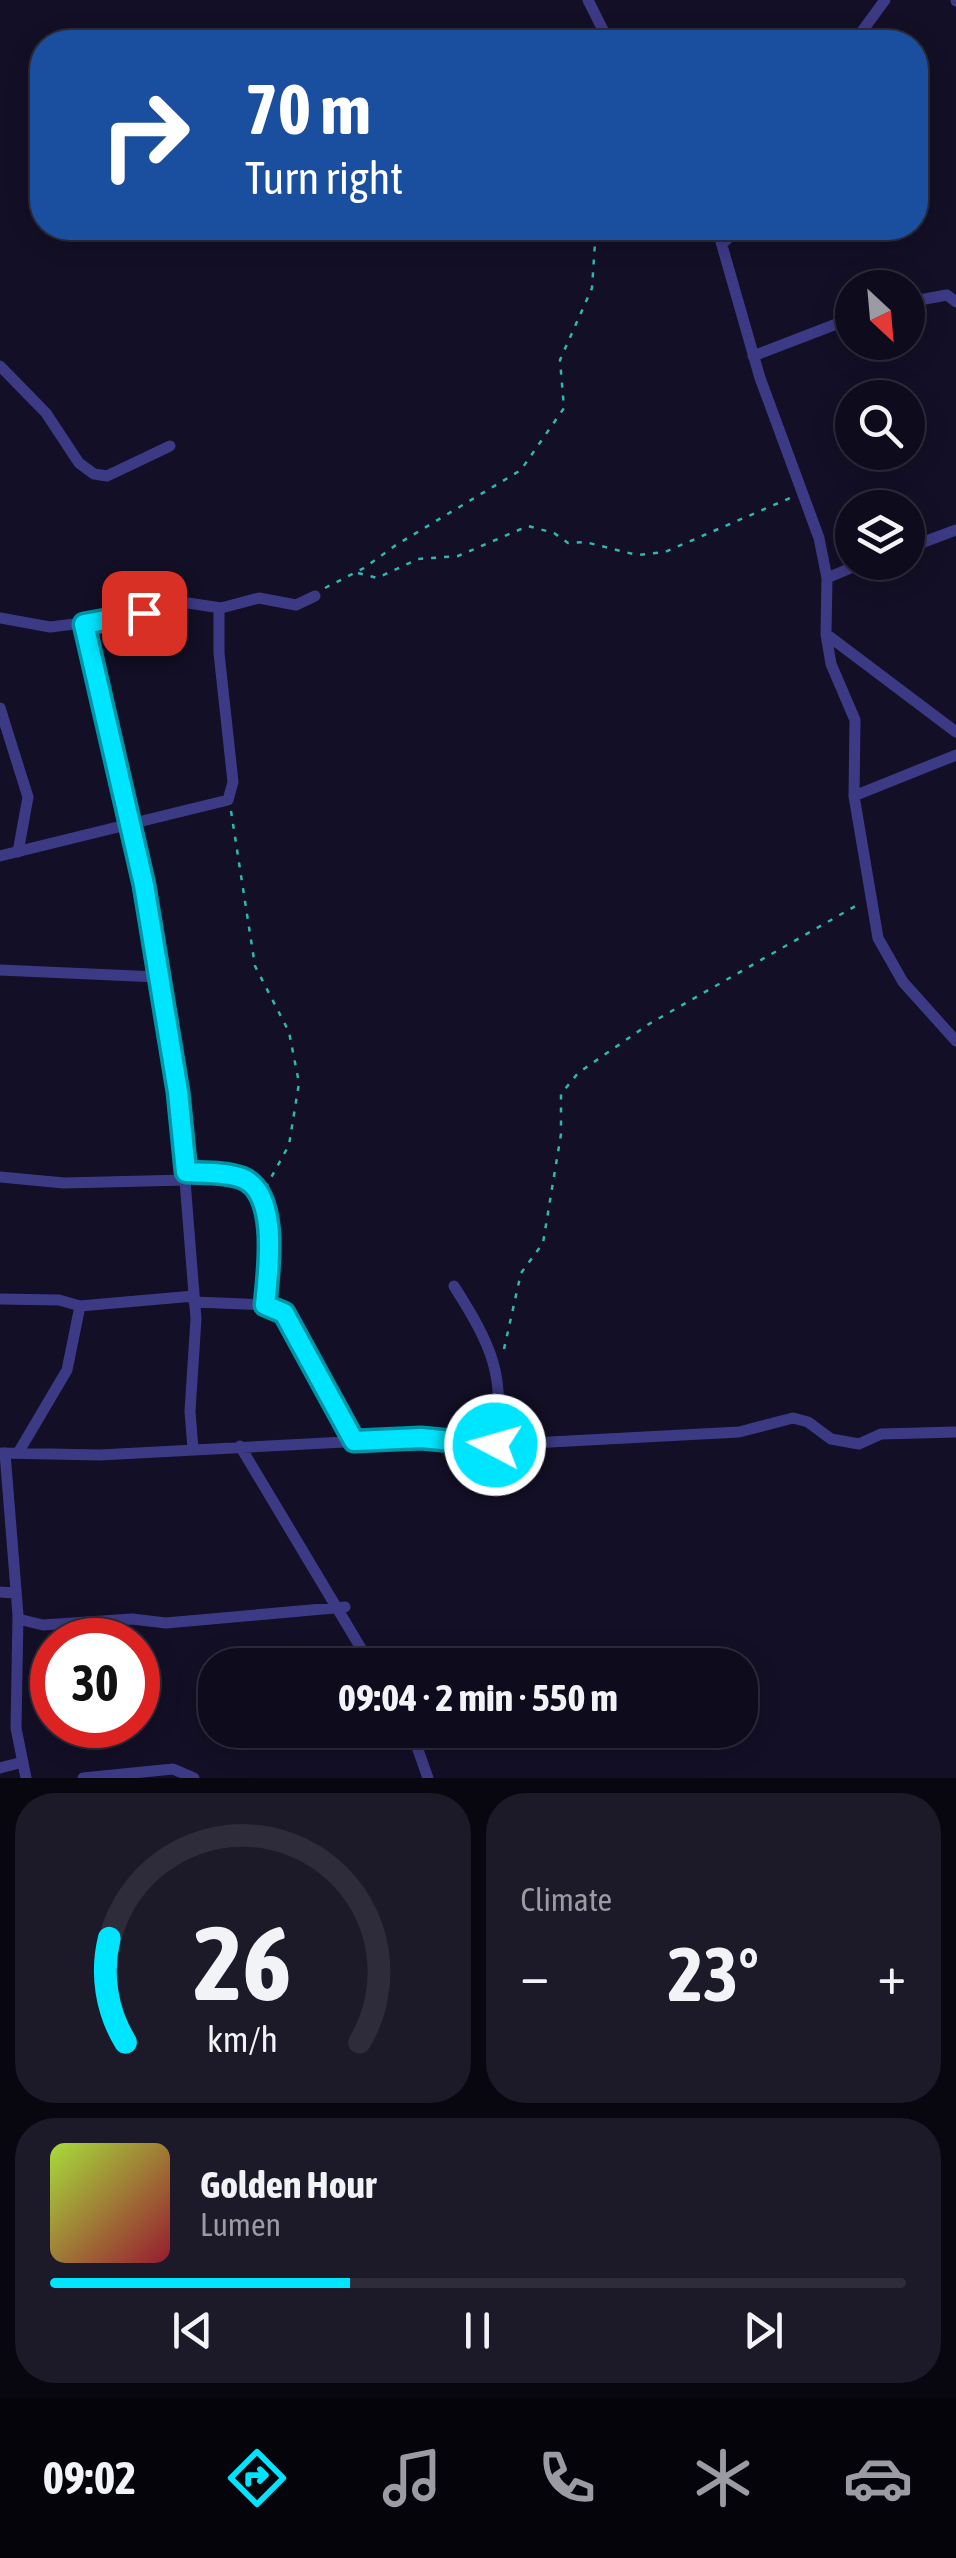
<!DOCTYPE html>
<meta charset="utf-8">
<style>
:root{--surface:#0e0b1c;--page:#1c1929;--text:#f1f3f6;--muted:#9b9ba3;--line:#2e2b3b;--accent:#00e5ff}
body{margin:0;font-family:"Asap Condensed",sans-serif;background:var(--page);color:var(--text);height:100vh;display:flex;flex-direction:column;font-size:38px;white-space:nowrap}
*{box-sizing:border-box;margin:0}
p{font-size:32px;color:var(--muted)}
.icon{flex:none;width:55px;height:55px;fill:none;stroke:currentColor;stroke-width:2;stroke-linecap:round;stroke-linejoin:round}
.map{position:relative;height:1778px;overflow:hidden}
.sheet{display:flex;flex-direction:column;gap:15px;padding:15px;background:#08060f;flex:1}
.sheet>*{flex:none}
.guide{position:absolute;left:30px;top:30px;width:898px;height:210px;border-radius:40px;box-shadow:0 5px 25px #0003,0 0 0 2px var(--line);background:#1a4fa0;color:#fff;overflow:hidden}
.needle{width:65px;rotate:154deg}
.fabs{position:absolute;left:835px;top:270px;display:grid;gap:20px}
.fabs a{display:grid;place-items:center;width:90px;height:90px;border-radius:50%;background:var(--surface);box-shadow:0 5px 25px #0003,0 0 0 2px var(--line);font-size:50px}
.speed{position:absolute;left:30px;top:1618px;display:flex;gap:20px;font-size:50px;font-weight:700;text-align:center}
.speed>*{display:grid;place-content:center;width:130px;height:130px;border-radius:50%;background:var(--surface);box-shadow:0 5px 25px #0003,0 0 0 2px var(--line);line-height:1}
.speed .limit{border:15px solid #d22;background:#fff;color:#111}
.pin{position:absolute;display:grid;place-items:center;width:85px;height:85px;color:#fff;margin:-42px;border-radius:20px;box-shadow:0 5px 15px #0006}
.me{position:absolute;width:110px;margin:-55px;rotate:276deg;stroke-linejoin:round;filter:drop-shadow(0 0 8px #0008)}
.turn{display:flex;align-items:center;gap:35px;height:210px;padding:0 50px;font-size:45px}
.turn .icon{width:130px;height:130px;stroke-width:2.5}
.turn b{display:block;font-size:70px;line-height:85px}
.big{font-size:75px;font-weight:700;line-height:1.1}
.sheet .card{flex:1;display:flex;flex-direction:column;justify-content:center;gap:15px;min-width:0;padding:0 35px;border-radius:40px;background:var(--page)}
.sheet .dial{align-items:center;gap:0}
.dial svg{height:260px;overflow:visible;fill:none;stroke:var(--line);stroke-width:7;stroke-linecap:round;text-anchor:middle}
.dial text{fill:var(--text);stroke:none}
.song{display:flex;align-items:center;gap:30px}
.cover{width:120px;height:120px;border-radius:15px;background:linear-gradient(135deg,hsl(80 70% 55%),hsl(350 70% 35%))}
.played{height:10px;border-radius:5px;background:linear-gradient(90deg,var(--accent) 35%,var(--line) 35%)}
.keys{display:flex;justify-content:space-around;direction:ltr}
.heat{display:flex;justify-content:space-between;align-items:center;font-size:55px;direction:ltr}
.sheet .tiles{flex:1;display:grid;gap:15px;grid-template-columns:1fr 1fr}
.card:last-child{grid-column:span 2}
.trip{position:absolute;left:198px;top:1648px;width:560px;height:100px;border-radius:40px;background:var(--surface);box-shadow:0 5px 25px #0003,0 0 0 2px var(--line);font-weight:700;line-height:100px;text-align:center}
.tab-bar{display:flex;height:160px;justify-content:space-around;align-items:center;background:#06040b;color:var(--muted)}
.tab-bar .icon{width:70px;height:70px}
.tab-bar .current{color:var(--accent)}
.tab-bar b{font-size:45px;color:var(--text)}
.map>svg:first-child{display:block}
</style>
<div class="map">
<svg width="956" height="1778" viewBox="0 0 956 1778">
<rect width="100%" height="100%" fill="#130f26"/>
<g fill="none" stroke-linecap="round" stroke-linejoin="round">
<path stroke="#2fb8b0" stroke-width="2.5" stroke-dasharray="5 8" stroke-linecap="butt" d="M358 573 377 578 418 559 458 556 528 526 554 533 568 543 585 542 637 555 665 552 790 498
M325 588 364 568 396 545 521 470 564 408 560 360 592 288 596 228
M231 811 255 966 289 1032 299 1083 289 1145 267 1185
M504 1349 521 1273 543 1243 561 1134V1094L578 1073 649 1024 859 904"/>
<path stroke="#3d3a85" stroke-width="11" d="M588 0 609 42
M956 0V1
M854 42 885 0
M717 228 760 378 819 538 827 578 826 634 831 664 855 720 854 796 878 938 903 982 956 1041
M722 244 739 228
M908 302 947 295 956 302
M753 356 852 318
M0 366 46 413 79 463 94 474 107 476 170 446
M908 548 956 530
M827 578 865 562
M0 618 50 627 124 618 188 603 221 608 259 598 296 605 315 596
M84 623 143 885 178 1093 196 1319 190 1411 193 1449
M826 634 956 732
M0 708 28 797 18 852
M854 796 956 755
M0 856 228 800 233 782 219 653V608
M0 970 158 977
M186 1172C203 1173 226 1172 242 1178 279 1193 268 1272 265 1305
M0 1177 64 1183 186 1180
M454 1286C490 1343 507 1375 495 1445
M0 1299 59 1300 80 1306
M194 1302 265 1305 285 1313 354 1441
M240 1446 371 1665
M0 1453 100 1455 421 1438 495 1445 739 1432 793 1418 808 1422 831 1439 859 1444 881 1434 956 1432
M5 1453 18 1615 16 1728 26 1778
M18 1453 67 1370 80 1306 194 1296
M0 1592 15 1593
M18 1619 43 1625 132 1619 166 1623 345 1607
M411 1730 428 1778
M0 1768 23 1762
M83 1778 173 1769 194 1778"/>
</g>
<g fill="none" stroke-linecap="round" stroke-linejoin="round">
<defs>
<path id="route" d="M144 613 84 624 144 885 178 1092 186 1172C203 1173 226 1172 242 1178 280 1193 268 1273 265 1305L284 1313 354 1441 421 1438 495 1445"/>
</defs>
<use href="#route" stroke="#0095a6" stroke-width="25"/>
<use href="#route" stroke="#00e5ff" stroke-width="18"/>
</g>
</svg>
<div class="fabs">
<a><svg class="needle" viewBox="-14 -14 28 28"><path d="M0-13l5 13h-10z" fill="#e53935"/><path d="M0 13l5-13h-10z" fill="#9b9ba3"/></svg></a>
<a><svg class="icon" aria-label="search" viewBox="0 0 24 24"><circle cx="10" cy="10" r="6"/><path d="M15 15l6 6"/></svg></a>
<a><svg class="icon" aria-label="layers" viewBox="0 0 24 24"><path d="M12 4l9 5-9 5-9-5zM3 14l9 5 9-5"/></svg></a>
</div>
<div class="speed"><div class="limit">30</div></div>
<div class="pin" style="left:144px;top:613px;background:#d93025"><svg class="icon" aria-label="arrive" viewBox="0 0 24 24"><path d="M6 21V4h12l-3 4 3 4H6"/></svg></div>
<svg class="me" style="left:495px;top:1445px" viewBox="-20 -20 40 40"><circle r="17" fill="#00e5ff" stroke="#fff" stroke-width="3"/><path d="M0-11L8 9 0 5-8 9z" fill="#fff"/></svg>
<div class="trip">09:04 · 2 min · 550 m</div>
<div class="guide">
<div class="turn"><svg class="icon" aria-label="right" viewBox="0 0 24 24"><path d="M7 20v-9h11M14 6l5 5-5 5"/></svg><div><b>70 m</b>Turn right</div></div>
</div>
</div>
<section class="sheet">
<div class="tiles">
<div class="card dial"><svg viewBox="0 0 100 80">
<path d="M14 69A42 42 0 1 1 86 69"/>
<path d="M14 69A42 42 0 0 1 9 37" stroke="#00e5ff"/>
<text x="50" y="56" font-size="32" font-weight="700">26</text>
<text x="50" y="72" font-size="11">km/h</text>
</svg></div>
<div class="card"><p>Climate</p>
<div class="heat"><a>−</a><b class="big">23°</b><a>+</a></div>
</div>
<div class="card">
<div class="song"><i class="cover"></i><div><b>Golden Hour</b><p>Lumen</p></div></div>
<div class="played"></div>
<div class="keys"><svg class="icon" aria-label="previous" viewBox="0 0 24 24"><path d="M18 5L8 12l10 7zM5 5v14"/></svg><svg class="icon" aria-label="pause" viewBox="0 0 24 24"><path d="M8 5v14M16 5v14"/></svg><svg class="icon" aria-label="next" viewBox="0 0 24 24"><path d="M6 5l10 7-10 7zM19 5v14"/></svg></div>
</div>
</div>
</section>
<nav class="tab-bar">
<b>09:02</b>
<svg class="icon current" aria-label="directions" viewBox="0 0 24 24"><path d="M12 3l9 9-9 9-9-9zM9 14v-3h6M13 9l2 2-2 2"/></svg>
<svg class="icon" aria-label="music" viewBox="0 0 24 24"><path d="M9 18V5l10-2v13"/><circle cx="6" cy="18" r="3"/><circle cx="16" cy="16" r="3"/></svg>
<svg class="icon" aria-label="phone" viewBox="0 0 24 24"><path d="M5 4h4l2 5-3 2q2 4 5 5l2-3 5 2v4C11 20 4 13 5 4z"/></svg>
<svg class="icon" aria-label="climate" viewBox="0 0 24 24"><path d="M12 3v18M4 7l16 10M4 17L20 7"/></svg>
<svg class="icon" aria-label="car" viewBox="0 0 24 24"><path d="M5 17H2v-5l4-1 3-4h7l3 4 3 1v5h-3M9 17h6M6 11h13"/><circle cx="7" cy="17" r="2"/><circle cx="17" cy="17" r="2"/></svg>
</nav>
